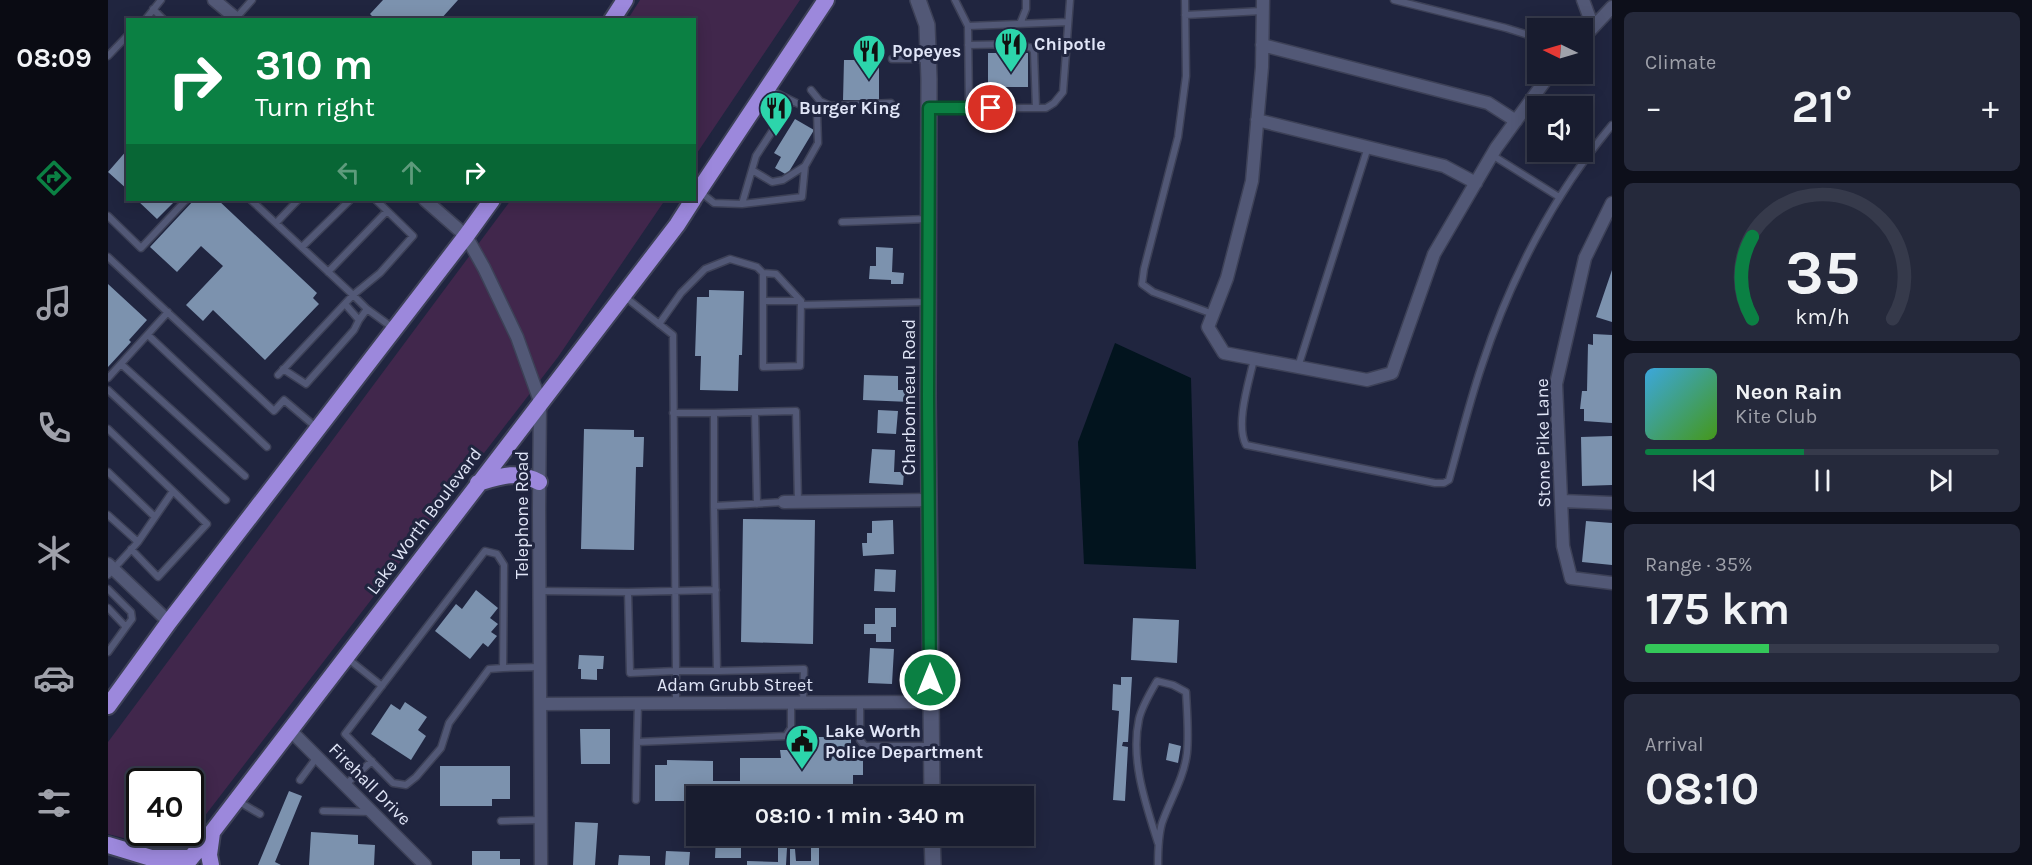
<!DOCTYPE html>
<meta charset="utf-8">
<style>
:root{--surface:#181c2f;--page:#25293b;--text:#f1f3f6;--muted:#9fa1aa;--line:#363a4b;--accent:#0b8043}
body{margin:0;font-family:Karla,sans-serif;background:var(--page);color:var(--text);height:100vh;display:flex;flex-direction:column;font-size:22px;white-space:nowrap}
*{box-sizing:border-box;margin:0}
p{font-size:20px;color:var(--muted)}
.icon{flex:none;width:33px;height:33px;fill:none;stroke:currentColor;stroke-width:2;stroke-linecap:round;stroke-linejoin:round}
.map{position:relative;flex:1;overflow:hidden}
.side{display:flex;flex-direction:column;gap:12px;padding:12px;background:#0d0f1a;width:420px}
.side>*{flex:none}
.hud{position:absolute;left:18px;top:18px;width:570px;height:183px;border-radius:0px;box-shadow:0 3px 15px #0003,0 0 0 2px var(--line);background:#0b8043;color:#fff;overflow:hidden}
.needle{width:39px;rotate:275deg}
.tools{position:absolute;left:1419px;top:18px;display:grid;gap:12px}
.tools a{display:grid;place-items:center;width:66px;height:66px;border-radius:0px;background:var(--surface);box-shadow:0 3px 15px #0003,0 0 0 2px var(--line);font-size:30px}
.speed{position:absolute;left:18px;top:768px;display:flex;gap:12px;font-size:30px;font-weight:700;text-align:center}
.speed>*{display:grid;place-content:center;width:78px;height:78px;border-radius:50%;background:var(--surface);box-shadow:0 3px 15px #0003,0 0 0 2px var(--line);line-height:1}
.speed .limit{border:3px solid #111;border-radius:9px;background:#fff;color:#111}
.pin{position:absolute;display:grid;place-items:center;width:51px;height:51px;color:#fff;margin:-26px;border:3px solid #fff;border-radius:50%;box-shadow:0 2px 6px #0007}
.me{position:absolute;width:66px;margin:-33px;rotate:0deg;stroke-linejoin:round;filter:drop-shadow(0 0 4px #0008)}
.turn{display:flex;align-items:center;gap:21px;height:126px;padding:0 30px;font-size:27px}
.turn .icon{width:78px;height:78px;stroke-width:2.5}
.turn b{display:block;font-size:42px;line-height:51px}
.lanes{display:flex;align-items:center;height:57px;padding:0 30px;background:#0003;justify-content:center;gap:30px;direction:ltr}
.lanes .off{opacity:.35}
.big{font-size:45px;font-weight:700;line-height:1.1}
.side .card{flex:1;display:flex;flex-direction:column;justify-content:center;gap:9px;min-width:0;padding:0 21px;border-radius:9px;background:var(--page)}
.side .dial{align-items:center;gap:0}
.dial svg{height:156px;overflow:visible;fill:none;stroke:var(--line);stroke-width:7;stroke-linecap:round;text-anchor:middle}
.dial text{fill:var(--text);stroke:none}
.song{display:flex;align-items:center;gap:18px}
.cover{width:72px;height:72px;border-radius:9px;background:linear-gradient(135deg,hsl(200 70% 55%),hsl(100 70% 35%))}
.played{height:6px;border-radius:3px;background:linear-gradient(90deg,var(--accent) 45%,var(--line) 45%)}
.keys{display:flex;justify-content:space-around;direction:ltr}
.heat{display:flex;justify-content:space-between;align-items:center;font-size:33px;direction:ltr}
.charge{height:9px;border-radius:4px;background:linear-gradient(90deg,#34c759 35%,var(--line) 0)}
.trip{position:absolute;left:578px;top:786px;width:348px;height:60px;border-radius:0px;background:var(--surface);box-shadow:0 3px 15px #0003,0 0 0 2px var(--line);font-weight:700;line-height:60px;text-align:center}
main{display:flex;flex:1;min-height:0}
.tabs{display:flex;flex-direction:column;width:108px;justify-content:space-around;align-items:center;background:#0a0b13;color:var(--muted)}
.tabs .icon{width:42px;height:42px}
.tabs .current{color:var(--accent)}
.tabs b{font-size:27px;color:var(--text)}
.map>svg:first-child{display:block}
</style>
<main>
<nav class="tabs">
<b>08:09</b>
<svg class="icon current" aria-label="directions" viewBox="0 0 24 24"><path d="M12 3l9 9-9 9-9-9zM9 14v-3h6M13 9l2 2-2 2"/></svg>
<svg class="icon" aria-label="music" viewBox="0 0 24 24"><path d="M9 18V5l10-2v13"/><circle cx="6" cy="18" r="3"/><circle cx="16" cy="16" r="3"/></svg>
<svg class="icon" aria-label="phone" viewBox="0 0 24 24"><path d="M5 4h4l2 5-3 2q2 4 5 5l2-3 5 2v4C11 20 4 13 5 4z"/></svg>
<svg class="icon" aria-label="climate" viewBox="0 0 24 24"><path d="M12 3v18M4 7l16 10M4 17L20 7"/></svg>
<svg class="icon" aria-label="car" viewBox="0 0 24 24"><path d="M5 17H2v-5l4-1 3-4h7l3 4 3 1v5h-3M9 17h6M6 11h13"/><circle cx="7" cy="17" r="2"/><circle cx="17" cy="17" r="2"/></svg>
<svg class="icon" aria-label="filters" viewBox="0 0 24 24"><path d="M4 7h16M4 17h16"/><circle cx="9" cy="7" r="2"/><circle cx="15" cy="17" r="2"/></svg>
</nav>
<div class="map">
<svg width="1504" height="865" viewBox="0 0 1504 865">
<rect width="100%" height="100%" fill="#20253f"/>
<path fill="#41274c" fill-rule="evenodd" d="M532 0H692L587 156 586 20 520 19Z
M403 200H557L450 357 69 852 0 834V742ZM32 782H82V832H32Z"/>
<path fill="#02141e" d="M1007 343 1083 378 1088 569 976 564 970 442Z"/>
<path fill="#7c92ae" d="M275 0H350L332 20H268L262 14Z
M880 53H920V87H880Z
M736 60H771V100H735Z
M687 119 706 130 679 175 667 168 673 157 666 153Z
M20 149V190L0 172Z
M29 200H68L49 219Z
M86 200H110L209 293 205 298 211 304 157 360 105 310 95 321 78 305 115 266 93 246 69 272 42 247Z
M768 247 785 248 784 272 796 273 795 284H783V280L761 279 762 266H768Z
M1504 270V322L1488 317Z
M0 284 39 320 21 340 23 342 0 367Z
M601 290 636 291 634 355H631L630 391 592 390 593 356H587L589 297H601Z
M1485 334 1504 335V423L1476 421V409H1472L1474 391H1479L1480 344 1485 345Z
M756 375 790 376V390H803L802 402 755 400Z
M770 410 790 411 788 434 769 433Z
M476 429 526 430V437H536L535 467H528L526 550 473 549Z
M1504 436V485L1474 486 1473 437Z
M764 449 787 450 786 472H796L795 485 761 483Z
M635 519 707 520 705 644 633 642Z
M785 520 786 554 755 556 754 543H759V533H764V521Z
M1478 521 1504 523V565L1474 562Z
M767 569 788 570 787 592 766 591Z
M368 590 390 608 382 618 390 624 383 632 389 636 380 647 375 643 362 659 327 631 348 604 354 609Z
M767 608H788V627H783V642H768V634H756V624H767Z
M1025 618 1071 620 1069 663 1023 660Z
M762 648 786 649 784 684 760 683Z
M471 655 496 656 495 669H489V680L473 679V669H470Z
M1013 677H1024L1020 742H1015L1014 746 1020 747 1017 801 1005 800 1011 711 1004 710 1005 684 1013 685Z
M297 702 319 717 310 730 318 736 303 760 263 734 283 704 292 710Z
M472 729H502V764H473Z
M685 737H743V752H755V775H745V796H634V791H607V796H588V801H547V765H559V760L605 761V781H632V758H673L672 750H685Z
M1061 743 1073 746 1070 763 1058 760Z
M332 766H402V799H384V806H332Z
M181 791 194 796 167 862 173 865H150Z
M467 822 490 823 487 865H465Z
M203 832 250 835V844L267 845 266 865H201Z
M608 836H627L628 843H633V858H607Z
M711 846V865H682V849H687L688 861H703V847Z
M670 848H679L678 865H639V861L670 862Z
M364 851H392V859H412V865H364Z
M558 851 582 852 581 865H557Z
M511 855 542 856V865H510Z"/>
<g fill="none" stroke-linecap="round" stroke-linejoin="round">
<defs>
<path id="service" d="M847 0 860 26 861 108
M1077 0 1078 76 1070 137 1036 269 1034 284 1045 292 1105 314
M1286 0 1398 28 1430 38
M45 9 56 20
M1077 15 1154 11
M128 18 144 0
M37 20 53 0
M912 24 918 9V0
M860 26 960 22
M860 45 910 44 924 48 926 52 928 108
M0 56 20 35
M784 59H820
M660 89 709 113 710 143 697 166 694 197 634 204 648 156 684 101
M703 90 712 101 723 106 783 103
M821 108H938L946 103 955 92 962 0
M1384 155 1451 197
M644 170 664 182 675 180 697 166
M591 191 606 203 634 204
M143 200 245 295 272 273 305 236 268 200
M0 216 33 248 78 200
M734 222 820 219
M168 223 190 200
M194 247 242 200
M0 257 166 411 176 400 209 428
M220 272 279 211
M655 273 668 274 693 301
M516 296 565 335 568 671H609L606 506 676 502
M693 305 820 302
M259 309 285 328
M551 324 573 293 597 269 622 259 649 267 655 273V367L692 366 693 301H656
M40 335 159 447
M1146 359C1141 382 1127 424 1138 445L1327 483H1336L1341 480C1352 441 1361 403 1374 365 1402 279 1446 194 1504 125
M13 364 137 476
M1190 367 1260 147
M175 369 198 384 246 330 251 320 237 304
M170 375 245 295 259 309 251 320
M0 378 60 312
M0 390 118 500
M647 412 649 504
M565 413H606V506
M606 413 688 411 690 502
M0 429 65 491
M0 472 47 517
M0 515 30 542 0 575
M23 549 50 577 99 524 65 491 30 542
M0 589 23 612 24 619 18 627
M431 591 520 592 522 673 568 671V703
M520 592 608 590
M0 608 18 627 0 652
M239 658 274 686
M395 668 381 669 341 723 333 748 308 777 298 785 285 783 237 734 377 551 389 554 396 565 395 668 432 667
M609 671 696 669 695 702
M752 702V740L757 746H823
M530 703 529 742 678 736 683 728V703
M192 780 209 757
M237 785 264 761
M128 800 152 814
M528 800 529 742
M215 811 264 812
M393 821 433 820
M1050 843C1038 805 1022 760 1031 719 1034 706 1042 693 1049 681L1065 685 1078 692C1079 712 1081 733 1079 753 1076 778 1062 800 1054 823 1050 837 1050 851 1050 865"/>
<path id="minor" d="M106 0 130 20
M1155 0 1154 67 1144 181 1119 278 1100 327 1116 353 1259 380 1284 373 1326 254 1388 148 1442 74
M1475 0 1485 27
M1474 39 1504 7
M1154 45 1380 103 1408 121
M1149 120 1336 166 1368 183
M317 200 358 236 376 268 409 337 432 401 431 509 433 865
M1504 203 1477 258 1448 384 1455 546 1463 578 1504 583
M1454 501 1504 503
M676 502 821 500
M0 564 61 622
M432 704 822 702
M181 729 317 865"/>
<path id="tertiary" d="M810 0 819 25 821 79 820 396 824 796
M824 836 825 865"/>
<path id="trunk" d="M504 20 517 0
M586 198 718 0
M370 483C393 476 409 470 431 482
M0 706 61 622 358 236 384 200
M0 845 43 858H83
M77 865 98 840 569 225 585 200
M103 865 101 855 104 833"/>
</defs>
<use href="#service" stroke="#3d4157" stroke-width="9"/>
<use href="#minor" stroke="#3d4157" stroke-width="15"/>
<use href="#tertiary" stroke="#3d4157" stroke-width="18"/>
<use href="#trunk" stroke="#3d4157" stroke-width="20"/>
<use href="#service" stroke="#525876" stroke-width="6"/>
<use href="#minor" stroke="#525876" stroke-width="12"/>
<use href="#tertiary" stroke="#525876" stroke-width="15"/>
<use href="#trunk" stroke="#9c88dc" stroke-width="16"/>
</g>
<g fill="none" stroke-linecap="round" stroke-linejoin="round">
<defs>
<path id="route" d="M822 680 820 396 821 108H883"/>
</defs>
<use href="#route" stroke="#07532c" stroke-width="15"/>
<use href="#route" stroke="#0b8043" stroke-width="10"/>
</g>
<defs>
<symbol id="restaurant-pin" viewBox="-11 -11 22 30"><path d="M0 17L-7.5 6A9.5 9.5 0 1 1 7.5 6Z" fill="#2cd5ab" stroke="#20253f"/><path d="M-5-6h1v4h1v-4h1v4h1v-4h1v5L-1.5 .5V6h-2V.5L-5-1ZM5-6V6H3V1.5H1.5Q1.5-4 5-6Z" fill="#111"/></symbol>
<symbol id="civic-pin" viewBox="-11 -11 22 30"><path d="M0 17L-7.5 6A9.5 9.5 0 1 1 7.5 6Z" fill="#2cd5ab" stroke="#20253f"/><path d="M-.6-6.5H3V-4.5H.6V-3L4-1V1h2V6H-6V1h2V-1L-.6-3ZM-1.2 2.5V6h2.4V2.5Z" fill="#111"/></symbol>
</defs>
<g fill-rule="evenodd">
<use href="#restaurant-pin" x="884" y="25" width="38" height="52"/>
<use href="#restaurant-pin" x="742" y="32" width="38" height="52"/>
<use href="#restaurant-pin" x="649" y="89" width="38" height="52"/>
<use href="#civic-pin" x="675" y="722" width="38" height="52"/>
</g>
<g text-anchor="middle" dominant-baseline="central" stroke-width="6" stroke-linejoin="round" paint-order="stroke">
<g font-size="18" font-weight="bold" fill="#e0e5f7" stroke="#20253f" text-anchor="start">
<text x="926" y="44">Chipotle</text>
<text x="784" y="51">Popeyes</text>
<text x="691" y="108">Burger King</text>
<text x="717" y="731">Lake Worth<tspan x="717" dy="21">Police Department</tspan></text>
</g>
<g font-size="18" fill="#e0e5f7" stroke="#20253f">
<text transform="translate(801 397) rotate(-90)">Charbonneau Road</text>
<text transform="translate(1435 443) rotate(-91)">Stone Pike Lane</text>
<text transform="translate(414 515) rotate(-90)">Telephone Road</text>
<text transform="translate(316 521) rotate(-53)">Lake Worth Boulevard</text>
<text x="627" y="685">Adam Grubb Street</text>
<text transform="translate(262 784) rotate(45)">Firehall Drive</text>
</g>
</g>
</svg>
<div class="tools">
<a><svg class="needle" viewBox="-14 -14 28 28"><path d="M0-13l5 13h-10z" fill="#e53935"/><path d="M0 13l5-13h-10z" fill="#9fa1aa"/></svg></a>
<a><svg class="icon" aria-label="sound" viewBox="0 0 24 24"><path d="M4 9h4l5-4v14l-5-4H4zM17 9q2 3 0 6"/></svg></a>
</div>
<div class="speed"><div class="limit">40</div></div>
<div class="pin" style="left:883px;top:108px;background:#d93025"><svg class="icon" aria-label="arrive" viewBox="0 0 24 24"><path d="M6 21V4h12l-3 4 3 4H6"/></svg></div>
<svg class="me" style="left:822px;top:680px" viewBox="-20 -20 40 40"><circle r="17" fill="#0b8043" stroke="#fff" stroke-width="3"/><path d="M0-11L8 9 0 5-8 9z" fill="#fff"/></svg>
<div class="trip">08:10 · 1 min · 340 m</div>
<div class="hud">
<div class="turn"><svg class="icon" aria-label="right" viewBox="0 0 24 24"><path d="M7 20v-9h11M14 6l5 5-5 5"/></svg><div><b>310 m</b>Turn right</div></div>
<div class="lanes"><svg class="icon off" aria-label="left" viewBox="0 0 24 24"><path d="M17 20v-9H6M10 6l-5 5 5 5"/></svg><svg class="icon off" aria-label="ahead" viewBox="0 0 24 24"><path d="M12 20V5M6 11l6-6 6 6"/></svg><svg class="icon" aria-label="right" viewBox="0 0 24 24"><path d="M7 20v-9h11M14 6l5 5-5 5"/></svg></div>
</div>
</div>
<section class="side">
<div class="card"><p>Climate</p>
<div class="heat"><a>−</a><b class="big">21°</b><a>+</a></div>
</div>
<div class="card dial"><svg viewBox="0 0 100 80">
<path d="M14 69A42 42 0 1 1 86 69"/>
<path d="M14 69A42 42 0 0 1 14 27" stroke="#0b8043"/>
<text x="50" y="56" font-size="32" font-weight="700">35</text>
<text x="50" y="72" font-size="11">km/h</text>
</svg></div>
<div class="card">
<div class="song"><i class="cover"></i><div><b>Neon Rain</b><p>Kite Club</p></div></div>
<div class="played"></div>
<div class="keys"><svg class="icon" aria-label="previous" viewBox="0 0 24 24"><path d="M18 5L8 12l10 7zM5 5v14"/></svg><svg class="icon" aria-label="pause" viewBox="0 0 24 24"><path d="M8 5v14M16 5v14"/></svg><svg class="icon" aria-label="next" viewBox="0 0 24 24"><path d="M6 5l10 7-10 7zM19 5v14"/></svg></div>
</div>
<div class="card"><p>Range · 35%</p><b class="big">175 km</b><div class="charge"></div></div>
<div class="card"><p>Arrival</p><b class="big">08:10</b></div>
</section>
</main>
